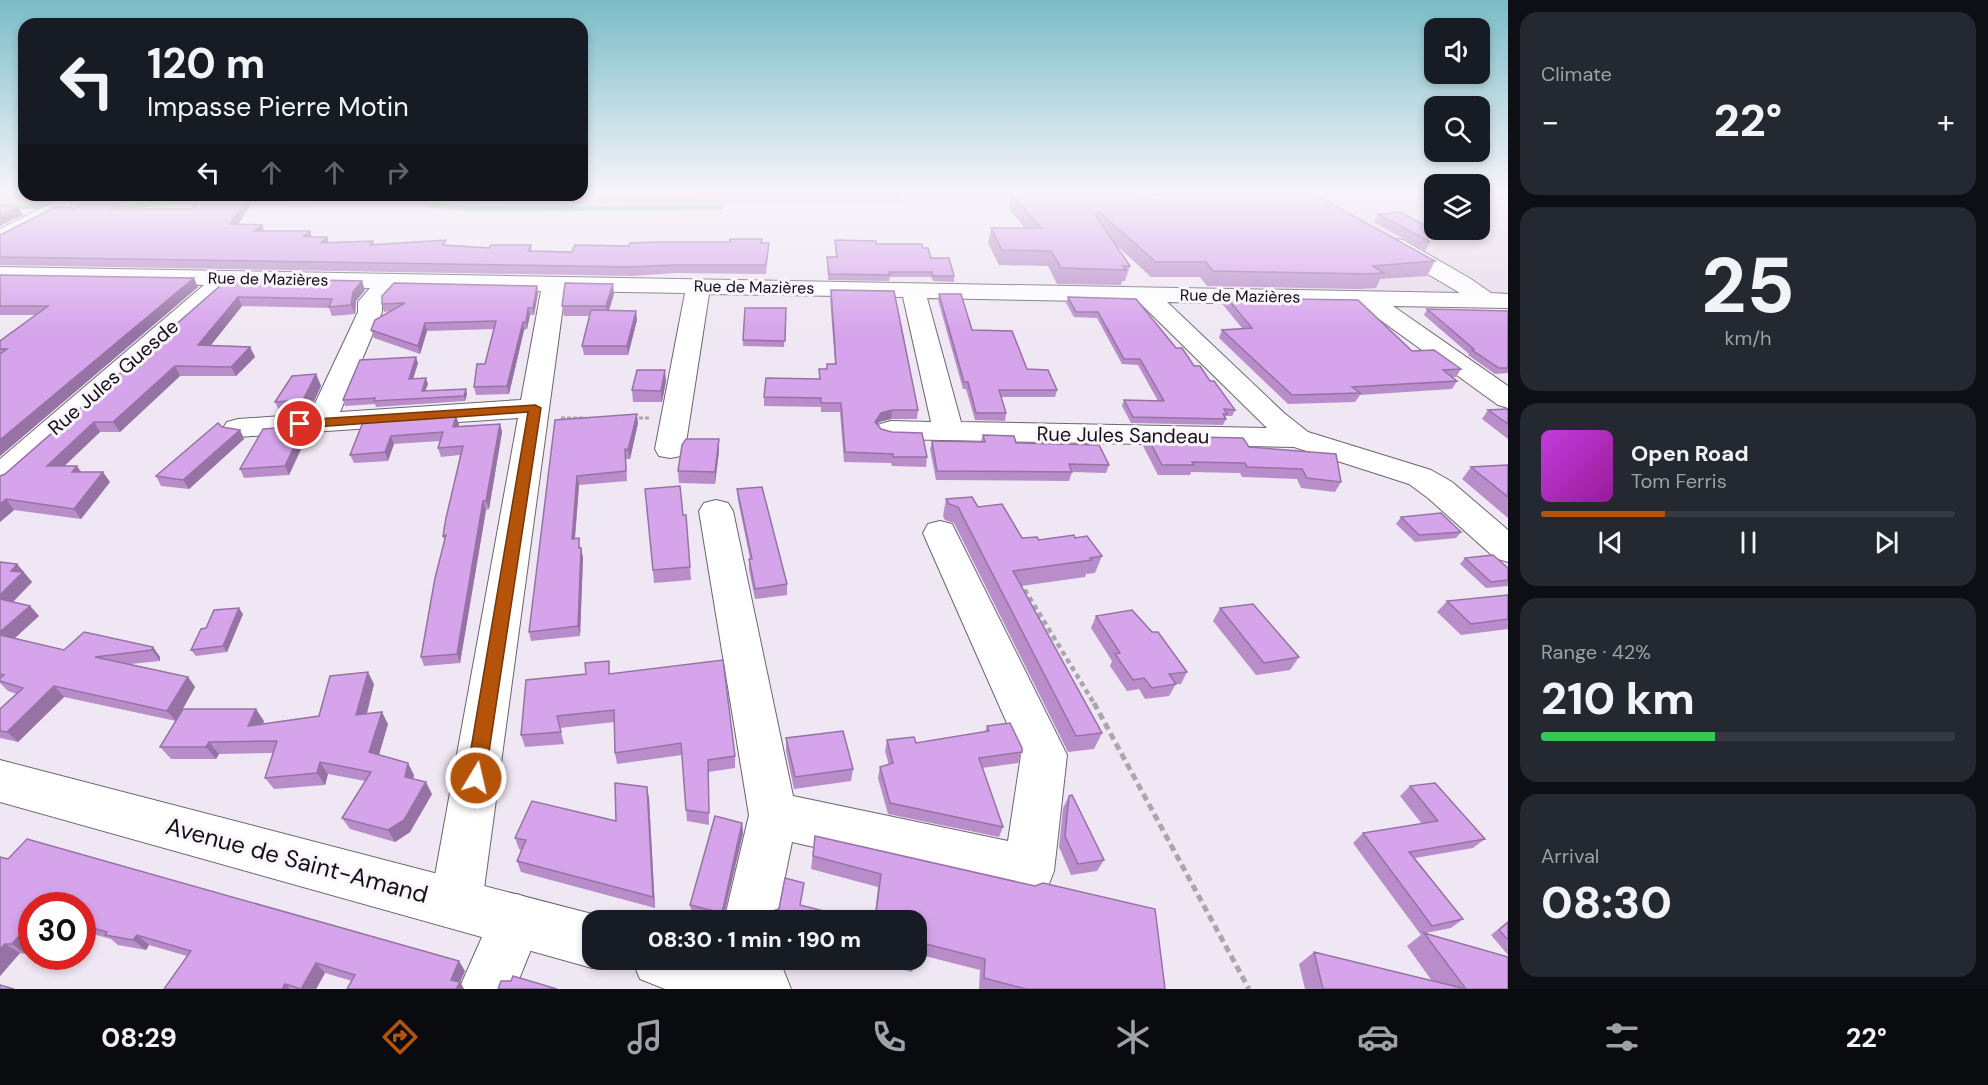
<!DOCTYPE html>
<meta charset="utf-8">
<style>
:root{--surface:#171b24;--page:#242831;--text:#f1f3f6;--muted:#9ea1a6;--line:#363941;--accent:#b45309}
body{margin:0;font-family:"DM Sans",sans-serif;background:var(--page);color:var(--text);height:100vh;display:flex;flex-direction:column;font-size:22px;white-space:nowrap}
*{box-sizing:border-box;margin:0}
p{font-size:20px;color:var(--muted)}
.icon{flex:none;width:33px;height:33px;fill:none;stroke:currentColor;stroke-width:2;stroke-linecap:round;stroke-linejoin:round}
.map{position:relative;flex:1;overflow:hidden}
.drawer{display:flex;flex-direction:column;gap:12px;padding:12px;background:#0d0f14;width:480px}
.drawer>*{flex:none}
.guide{position:absolute;left:18px;top:18px;width:570px;height:183px;border-radius:18px;box-shadow:0 3px 9px #0003;background:#171b24;color:var(--text);overflow:hidden}
.buttons{position:absolute;left:1424px;top:18px;display:grid;gap:12px}
.buttons a{display:grid;place-items:center;width:66px;height:66px;border-radius:12px;background:var(--surface);box-shadow:0 3px 9px #0003;font-size:30px}
.speed{position:absolute;left:18px;top:892px;display:flex;gap:12px;font-size:30px;font-weight:700;text-align:center}
.speed>*{display:grid;place-content:center;width:78px;height:78px;border-radius:50%;background:var(--surface);box-shadow:0 3px 9px #0003;line-height:1}
.speed .limit{border:9px solid #d22;background:#fff;color:#111}
.pin{position:absolute;display:grid;place-items:center;width:51px;height:51px;color:#fff;margin:-26px;border:3px solid #fff;border-radius:50%;box-shadow:0 2px 6px #0007}
.me{position:absolute;width:66px;margin:-33px;rotate:9deg;stroke-linejoin:round;filter:drop-shadow(0 0 4px #0008)}
.turn{display:flex;align-items:center;gap:21px;height:126px;padding:0 30px;font-size:27px}
.turn .icon{width:78px;height:78px;stroke-width:2.5}
.turn b{display:block;font-size:42px;line-height:51px}
.lanes{display:flex;align-items:center;height:57px;padding:0 30px;background:#0003;justify-content:center;gap:30px;direction:ltr}
.lanes .off{opacity:.35}
.big{font-size:45px;font-weight:800;line-height:1.1}
.drawer .card{flex:1;display:flex;flex-direction:column;justify-content:center;gap:9px;min-width:0;padding:0 21px;border-radius:18px;background:var(--page)}
.drawer .dial{align-items:center;gap:0}
.dial b{font-size:78px;line-height:1}
.song{display:flex;align-items:center;gap:18px}
.cover{width:72px;height:72px;border-radius:9px;background:linear-gradient(135deg,hsl(290 70% 55%),hsl(300 70% 35%))}
.played{height:6px;border-radius:3px;background:linear-gradient(90deg,var(--accent) 30%,var(--line) 30%)}
.keys{display:flex;justify-content:space-around;direction:ltr}
.heat{display:flex;justify-content:space-between;align-items:center;font-size:33px;direction:ltr}
.charge{height:9px;border-radius:4px;background:linear-gradient(90deg,#34c759 42%,var(--line) 0)}
.trip{position:absolute;left:582px;top:910px;width:345px;height:60px;border-radius:18px;background:var(--surface);box-shadow:0 3px 9px #0003;font-weight:800;line-height:60px;text-align:center}
.tabs{display:flex;height:96px;justify-content:space-around;align-items:center;background:#090b0e;color:var(--muted)}
.tabs .icon{width:42px;height:42px}
.tabs .current{color:var(--accent)}
.tabs b{font-size:27px;color:var(--text)}
main{display:flex;flex:1;min-height:0}
.map>svg:first-child{display:block}
</style>
<main>
<div class="map">
<svg width="1508" height="989" viewBox="0 0 1508 989">
<rect width="100%" height="100%" fill="#efe7f3"/>
<path fill="#e7daec" d="M1100 193H1434V230H1479V193H1508V294L1225 289Z"/>
<path fill="#d1abe2" d="M0 193H24V195L900 193 903 202 235 205 0 202Z"/>
<g fill="none" stroke-linecap="round" stroke-linejoin="round">
<path stroke="#73c895" stroke-width="5" d="M426 195 427 203 431 205 478 209 721 207
M0 206 53 207
M110 209 208 198"/>
<defs>
<path id="minor" d="M61 198 68 200 71 204 68 208 7 242 0 244V229Z
M1395 239 1403 240 1471 279 1491 293 1508 294V308L1393 306 1508 386V408L1498 405 1361 306 1167 302 1284 413 1308 432 1431 470 1452 482 1508 530V562L1495 558 1428 498 1409 484 1294 447 891 439 880 436 876 430 880 424 891 421 931 422 903 297 709 294 685 449 681 456 670 458 659 456 655 449 685 293 565 291 482 903 474 921 456 929 438 921 430 903 518 418 238 437 227 434 223 428 227 422 238 419 310 414 358 312V302L370 288 232 285 11 483 0 486V459L204 285 0 281V267L1460 293 1387 250 1384 245 1387 240ZM395 288 541 291 521 400 340 412 382 312V303ZM927 298 1139 302 1267 428 961 422Z
M716 500 728 503 733 511 793 796 1008 841 1021 755 923 533 928 524 940 521 952 524 1067 755 1054 871 1047 889 1029 896 792 842 776 921H724L749 815 699 511 704 503Z
M517 894 536 901 543 920 515 989H459L498 901Z"/>
<path id="major" d="M0 760 592 914 609 921H592V960H611L592 968 0 802Z
M632 960H759L783 969 791 989H665L640 979Z"/>
</defs>
<use href="#minor" stroke="#6c656f" stroke-width="2"/>
<use href="#major" stroke="#6c656f" stroke-width="2"/>
<path stroke="#aba5ae" stroke-width="2" stroke-dasharray="3 2" stroke-linecap="butt" d="M81 198 130 195"/>
<path stroke="#aba5ae" stroke-width="3" stroke-dasharray="4 2" stroke-linecap="butt" d="M561 418H586
M633 418H649"/>
<path stroke="#aba5ae" stroke-width="4.5" stroke-dasharray="5 4" stroke-linecap="butt" d="M1020 582 1095 705"/>
<path stroke="#aba5ae" stroke-width="5" stroke-dasharray="7 4.5" stroke-linecap="butt" d="M1094 703 1249 989"/>
<use href="#minor" fill="#fff" fill-rule="evenodd"/>
<use href="#major" fill="#fff" fill-rule="evenodd"/>
</g>
<path fill="#b88dca" d="M1020 194 1138 196 1435 261 1427 276 1380 279 1376 288 1359 289 1207 286 1200 277H1151L1115 244 1130 266 1125 281H1122L1121 285 1057 284 1048 266 999 265 988 243 991 228H1025L1009 209 1012 196H1020Z
M210 195H257L238 224 264 231H310L312 237H327L328 242 373 241 375 245H447L489 248 531 245 532 251 572 252 629 246 762 243 768 252 766 274 676 273 632 276 0 265V235L121 209H191Z
M1378 214 1430 242 1425 251 1374 222Z
M835 240 923 248 931 258 954 276V282L933 281 931 277H890L889 281 828 280 827 257H836Z
M0 275 198 287 0 456V341L35 315H0Z
M229 278 365 290 356 301 355 314 332 316 329 308 242 306 210 346 250 347 255 357 236 376H180L120 432H100L64 466 110 482 81 519 14 510 0 522V476L5 474Z
M831 290 918 410 917 419H891L879 422 878 425 881 429 927 457 926 467 892 466 891 463 844 462 840 412H821V407L764 406V397L819 379V369H827V364H835L830 298Z
M538 293 534 315H530L527 329 524 330 509 394 476 395 474 387 485 364 494 329 427 331 420 354 374 338 371 330 390 311 384 312 382 304Z
M614 294 609 311H636L637 320 628 355H584L582 346 590 316H564L562 306Z
M939 294 972 330 1057 390 1055 397H1001L1006 413 1005 421 975 420 966 389H963L938 300Z
M1068 297 1176 348 1210 381 1235 410 1232 416H1226L1225 417 1226 419 1223 425 1131 423 1122 406 1124 400 1158 401 1138 365 1122 364 1097 318 1074 317 1066 303Z
M1227 298 1412 351 1461 369 1456 377H1453L1457 381 1452 389 1360 395 1355 402 1288 404 1219 338 1222 330 1243 329 1223 305Z
M786 308 784 347 743 346V340Z
M1427 309 1508 311V373L1495 374 1468 355 1469 354 1424 315Z
M418 363 413 379 428 384 425 390 467 394 465 401 376 407 375 404 345 406 343 400Z
M316 374 321 386 309 412 281 414 275 402Z
M666 381 662 402H633L632 390Z
M1508 409V439L1482 419 1488 410Z
M456 416 459 424 458 426 500 424 502 432 489 509 486 510 460 663 424 666 421 657 444 540 443 536 460 455 441 457 438 448 440 441 394 444 388 461 354 463 350 455 363 422Z
M555 420 638 423 630 459H626L627 481 579 485 575 539 581 548 583 558 580 636 531 641 529 632Z
M222 427 240 430 244 439 189 489 161 486 156 476Z
M308 434 289 475 244 478 240 469Z
M983 435 1016 443 1109 465 1106 473 1072 472 1069 481 936 480 930 449 932 441H981Z
M1147 436 1249 447 1341 482 1335 492 1301 488 1297 479 1242 477 1240 473 1191 472 1190 475H1158L1143 446Z
M719 439V451L715 484 679 483 678 471Z
M1508 465V518L1462 479 1471 467Z
M645 489 683 515H686L691 580 654 583Z
M737 489 787 584V595L755 599 749 570V559H750L738 500Z
M946 499 978 507 1022 538 1039 540 1075 538 1102 556 1095 573 1086 574 1085 577 1021 586 1102 733 1094 749 1068 752 954 523 945 520 943 516Z
M1401 517 1461 532 1456 538 1415 542 1396 524Z
M1465 558 1508 568V586L1486 588 1460 564Z
M0 562 17 564 32 582 13 602 30 606 39 616 15 638 64 650 153 647 160 657V661L130 664 188 677 195 687 176 721 64 697 18 742 0 738V709L17 694 8 691 0 683Z
M1508 595V629L1461 635 1437 612 1447 601Z
M1220 608 1299 657 1290 670 1256 675 1213 621Z
M243 614 227 652 196 656 191 650 206 628Z
M1096 616 1187 672 1181 684H1176L1169 696 1145 699 1139 689 1127 691 1110 666 1112 661 1091 628Z
M586 674H611L735 756V768L708 772 709 825 687 821 682 755 617 764 615 753 614 722 560 728 564 744 525 747 521 735Z
M374 684 367 714 388 724 379 755 414 775 413 779 432 794 410 832 395 842 350 829 342 818 365 781 328 774 325 785 274 789 265 778 273 753 219 754 216 759H171L160 747 264 721 263 724 319 716Z
M987 726 1022 752 1018 763 982 768 1003 827 999 837 888 814 878 778 880 767 889 765 885 751 887 740 916 743 985 732Z
M786 738 853 769 851 781 794 789 786 751Z
M1410 786 1485 839 1473 848 1415 858 1463 919 1451 928 1426 933 1508 989H1305L1299 964 1314 952 1432 981 1407 946 1422 934 1421 935 1353 843 1363 833 1422 824 1400 796Z
M647 787 649 799 655 908 521 872 517 861 521 850 519 849 515 838 616 821Z
M1069 796 1104 860 1097 871 1071 875 1059 847 1063 808Z
M742 823 743 833 723 921H717L692 914 690 905Z
M815 836 1165 989H979L980 970 917 954 916 921H874L878 887 811 869Z
M0 857 465 971 460 982 464 989H347L352 981 325 973 316 989H164L187 956 149 945 146 950 118 945 111 939 82 931V906H32L26 954 20 953 0 976Z
M1508 921V955L1491 935Z
M866 960H916L912 972Z"/>
<path fill="#9673a4" d="M249 195H257L233 232 230 224Z
M118 204 122 212 111 209Z
M18 207 23 215 0 226V216Z
M262 225 265 233 254 231Z
M310 231 313 240 303 237Z
M327 237 330 246 321 243Z
M194 278 198 287 0 456V440Z
M362 281 365 290 356 301 355 314 351 305 353 292Z
M613 284 614 294 607 316 606 306Z
M537 286 538 293 534 315 533 308Z
M238 297 242 306 203 355 198 345Z
M528 308 530 315 527 329 526 322Z
M636 311 637 320 628 355 627 346Z
M523 322 524 330 509 394 507 386Z
M425 323 427 331 420 354 418 346Z
M250 347 255 357 236 376 231 367Z
M416 357 418 363 411 385 409 379Z
M175 366 180 376 120 432 113 422Z
M665 370 666 381 662 402 661 391Z
M316 374 321 386 309 412 303 400Z
M426 378 428 384 423 397 422 391Z
M466 389 467 394 465 401 464 396Z
M892 410 891 419 879 422 874 431 875 422 881 413Z
M637 414 638 423 630 459 628 450Z
M456 416 459 424 456 435 453 427Z
M94 422 100 432 54 476 47 466Z
M500 424 502 432 489 509 486 501Z
M304 426 308 434 289 475 285 466Z
M240 430 244 439 189 489 183 480Z
M391 436 394 444 388 461 385 452Z
M719 439V451L715 484V472Z
M77 466 84 476 72 472Z
M103 472 110 482 81 519 74 509Z
M577 476 579 485 574 548 572 539Z
M6 499 14 510 0 522V504Z
M483 501 486 510 460 663 457 654Z
M581 548 583 558 580 636 578 626Z
M17 564 32 582 6 609 0 602V595L11 571Z
M30 606 39 616 7 645 0 637V632Z
M239 608 243 614 227 652 223 646Z
M153 647 160 657V661L152 650Z
M368 672 374 684 363 727 356 715Z
M188 677 195 687 176 721 167 711Z
M54 686 64 697 18 742 7 732Z
M256 709 264 721 256 738 248 726Z
M382 712 388 724 376 764 369 752Z
M209 742 219 754 216 759 206 747Z
M320 762 328 774 325 785 317 773Z
M408 763 414 775 411 789 405 777Z
M426 782 432 794 410 832 395 842 388 830Z
M647 787 649 799 655 908 653 897Z
M742 823 743 833 722 921V913Z
M32 921V948L26 954 12 944Z
M137 935 149 945 146 950 133 940Z
M5 944 20 953 0 976V949Z
M459 961 465 971 460 982 464 989H456L451 980Z
M316 963 325 973 316 989H301Z
M285 984 290 989H282Z"/>
<path fill="#d6a4eb" stroke="#9673a4" stroke-width="1.5" d="M1034 193H1134L1138 196 1184 193H1312L1435 261 1373 266 1384 273 1367 274 1213 271 1206 262H1156L1099 212 1095 215 1130 266H1123L1126 270 1061 268 1051 251 1002 250 991 228H1041L1012 196H1021L1020 194Z
M210 195H249L230 224 262 225 254 231H310L303 237H327L321 243 373 241 370 245 446 240 443 245 489 248 491 245H531L528 251 572 252 575 245 629 246 630 243 659 242H730V239H762L761 243H769L766 265H675L631 267 0 257V235L55 207 75 208 81 204H118L111 209H191L201 197H208Z
M0 206 18 207 0 216Z
M1400 212 1434 230 1427 240 1430 242 1378 214Z
M835 240 876 241V244H922L923 248H928L931 258H949L954 276H933L932 272H889L890 275 829 274 827 257H837Z
M0 275 194 278 0 440V354L7 349H0V341L48 306H0Z
M229 278 362 281 353 292 351 305 329 307 332 299 238 297 198 345 250 347 231 367 175 366 113 422H94L47 466H77L72 472H103L74 509 6 499 0 504V476L5 474Z
M394 283 537 286 533 308H528L526 322H523L507 386 474 387 477 364H485L496 321 425 323 418 346 371 330 375 320 405 303 382 304V296Z
M565 283 613 284 606 306H562Z
M831 290 894 291 918 410H892L881 413 875 422 881 429 892 432 922 433 927 457H893V454L845 452 841 403H821V398L764 397 766 378 820 379 819 369H827V364H836Z
M939 294H961L972 330 1012 331 1027 369 1048 370 1057 390H999L1006 413H976L968 382H964Z
M1068 297 1136 299 1176 348H1182L1194 366H1200L1210 381H1214L1235 410 1224 409 1227 414H1223L1226 419 1133 417 1124 400 1164 401 1140 359H1124L1098 312H1076Z
M1227 298 1358 300 1412 351 1434 350 1461 369 1443 370 1457 381 1352 387 1360 393 1292 395 1222 330 1252 328Z
M745 308H786L785 341 743 340Z
M1427 309 1508 311V368H1499L1472 350 1474 349Z
M591 310 636 311 627 346H582Z
M416 357 409 379 426 378 422 391 466 389 464 396 374 401 375 398 343 400 360 360Z
M637 370H665L661 391 632 390Z
M316 374 303 400 275 402 292 376Z
M1508 409V424L1488 410Z
M637 414 628 450 625 449 626 471 577 476 572 539 579 538V548H581L578 626 529 632 555 420Z
M456 416 453 427 500 424 486 501H483L457 654 421 657 435 578 446 535 443 536 446 518 463 446 438 448 443 432 391 436 385 452 350 455 363 422Z
M218 423 222 427 240 430 183 480 156 476Z
M304 426 285 466 240 469 263 429Z
M983 435 1014 436 1016 443 1099 445 1109 465 1069 464 1072 472 937 471 932 441 985 442Z
M1147 436 1243 438 1249 447 1336 454 1341 482 1307 478 1302 469 1247 467 1245 463 1192 462 1194 465H1162Z
M686 439H719L715 472 678 471 682 445Z
M1508 465V497L1471 467Z
M680 486 683 515H686L690 567 653 570 645 489Z
M762 487 787 584 755 589 749 559H752L737 489Z
M972 497 978 507 1002 504 1022 538 1037 537 1039 540 1074 535 1075 538 1087 536 1102 556 1090 558 1092 560 1013 571 1102 733 1076 736 958 507 949 504 946 499Z
M1441 513 1461 532 1419 535 1401 517Z
M1493 555 1508 568V580L1491 582 1465 558Z
M0 562 17 564 11 571 23 572 0 595Z
M1508 595V619L1471 624 1447 601Z
M0 599 30 606 0 632Z
M1253 604 1299 657 1264 663 1220 608Z
M239 608 223 646 191 650 201 629 206 628 214 610Z
M1132 610 1152 632H1158L1187 672 1169 674 1176 684 1152 688 1144 678 1133 680 1115 654 1120 653 1096 616Z
M84 632 153 647 152 650 95 657 188 677 167 711 54 686 7 732 0 731V709L23 688 0 681V678L4 675 0 674V635L64 650Z
M723 660 735 756 708 760 709 813 686 810 681 743 615 753 614 710 557 716 561 732 521 735 526 680 586 674 585 663 609 661V674Z
M368 672 356 715 382 712 369 752 408 763 405 777 426 782 404 820 388 830 342 818 371 772 320 762 317 773 265 778 277 741 209 742 206 747H160L183 709H256L248 726 319 716 330 676Z
M1010 723 1022 748V752L979 758 1003 827 890 803 880 767 893 763 887 740 914 737 916 743 989 731 987 726Z
M843 731 853 769 795 777 786 738Z
M615 783 647 787 653 897 517 861 526 840 515 838 532 801 616 821Z
M1435 783 1485 839 1409 852 1463 919 1432 926 1363 833 1438 821 1410 786Z
M1072 795 1104 860 1078 864 1065 836 1069 796Z
M715 816 742 823 722 913 690 905Z
M815 836 1035 886 1043 883 1155 909 1165 989H1026L984 978 985 959 918 942 916 956V921H875L881 874 813 856Z
M27 839 459 961 451 980 460 982 456 989H347L355 975 316 963 301 989 285 984 282 989H164L191 951 137 935 133 940 105 935 107 932 82 925V906H32V921L12 944H5L0 949V857L8 859Z
M785 878 804 883 800 905 863 921H770L772 911 779 909Z
M1508 922V940L1499 930Z
M1424 933 1508 957V989H1323L1314 952 1466 989Z
M513 976 557 989H498L501 981H511Z
M0 985 14 989H0Z"/>
<linearGradient id="sky" x2="0" y2="1"><stop stop-color="#79bcc7"/><stop offset="0.58" stop-color="#f8f4fa"/><stop offset="1" stop-color="#f8f4fa" stop-opacity="0"/></linearGradient>
<rect width="1508" height="331" fill="url(#sky)"/>
<path fill="#b45309" stroke="#753606" stroke-width="1.5" d="M535 405 541 408 485 778 483 784 476 786 469 784 466 778 528 412 300 428 294 424 300 420Z"/>
<g text-anchor="middle" dominant-baseline="central" stroke-width="6" stroke-linejoin="round" paint-order="stroke">
<g font-size="16" fill="#141115" stroke="#fbf5fe">
<text transform="translate(268 279) rotate(1)">Rue de Mazières</text>
<text transform="translate(754 287) rotate(1)">Rue de Mazières</text>
<text transform="translate(1240 296) rotate(1)">Rue de Mazières</text>
</g>
<g font-size="20" fill="#141115" stroke="#fbf5fe">
<text transform="translate(113 377) rotate(-41)">Rue Jules Guesde</text>
<text transform="translate(1123 435) rotate(1)">Rue Jules Sandeau</text>
</g>
<g font-size="24" fill="#141115" stroke="#fbf5fe">
<text transform="translate(297 860) rotate(15)">Avenue de Saint-Amand</text>
</g>
</g>
</svg>
<div class="buttons">
<a><svg class="icon" aria-label="sound" viewBox="0 0 24 24"><path d="M4 9h4l5-4v14l-5-4H4zM17 9q2 3 0 6"/></svg></a>
<a><svg class="icon" aria-label="search" viewBox="0 0 24 24"><circle cx="10" cy="10" r="6"/><path d="M15 15l6 6"/></svg></a>
<a><svg class="icon" aria-label="layers" viewBox="0 0 24 24"><path d="M12 4l9 5-9 5-9-5zM3 14l9 5 9-5"/></svg></a>
</div>
<div class="speed"><div class="limit">30</div></div>
<div class="pin" style="left:300px;top:424px;background:#d93025"><svg class="icon" aria-label="arrive" viewBox="0 0 24 24"><path d="M6 21V4h12l-3 4 3 4H6"/></svg></div>
<svg class="me" style="left:476px;top:778px" viewBox="-20 -20 40 40"><circle r="17" fill="#b45309" stroke="#fff" stroke-width="3"/><path d="M0-11L8 9 0 5-8 9z" fill="#fff"/></svg>
<div class="trip">08:30 · 1 min · 190 m</div>
<div class="guide">
<div class="turn"><svg class="icon" aria-label="left" viewBox="0 0 24 24"><path d="M17 20v-9H6M10 6l-5 5 5 5"/></svg><div><b>120 m</b>Impasse Pierre Motin</div></div>
<div class="lanes"><svg class="icon" aria-label="left" viewBox="0 0 24 24"><path d="M17 20v-9H6M10 6l-5 5 5 5"/></svg><svg class="icon off" aria-label="ahead" viewBox="0 0 24 24"><path d="M12 20V5M6 11l6-6 6 6"/></svg><svg class="icon off" aria-label="ahead" viewBox="0 0 24 24"><path d="M12 20V5M6 11l6-6 6 6"/></svg><svg class="icon off" aria-label="right" viewBox="0 0 24 24"><path d="M7 20v-9h11M14 6l5 5-5 5"/></svg></div>
</div>
</div>
<section class="drawer">
<div class="card"><p>Climate</p>
<div class="heat"><a>−</a><b class="big">22°</b><a>+</a></div>
</div>
<div class="card dial"><b>25</b><p>km/h</p></div>
<div class="card">
<div class="song"><i class="cover"></i><div><b>Open Road</b><p>Tom Ferris</p></div></div>
<div class="played"></div>
<div class="keys"><svg class="icon" aria-label="previous" viewBox="0 0 24 24"><path d="M18 5L8 12l10 7zM5 5v14"/></svg><svg class="icon" aria-label="pause" viewBox="0 0 24 24"><path d="M8 5v14M16 5v14"/></svg><svg class="icon" aria-label="next" viewBox="0 0 24 24"><path d="M6 5l10 7-10 7zM19 5v14"/></svg></div>
</div>
<div class="card"><p>Range · 42%</p><b class="big">210 km</b><div class="charge"></div></div>
<div class="card"><p>Arrival</p><b class="big">08:30</b></div>
</section>
</main>
<nav class="tabs">
<b>08:29</b>
<svg class="icon current" aria-label="directions" viewBox="0 0 24 24"><path d="M12 3l9 9-9 9-9-9zM9 14v-3h6M13 9l2 2-2 2"/></svg>
<svg class="icon" aria-label="music" viewBox="0 0 24 24"><path d="M9 18V5l10-2v13"/><circle cx="6" cy="18" r="3"/><circle cx="16" cy="16" r="3"/></svg>
<svg class="icon" aria-label="phone" viewBox="0 0 24 24"><path d="M5 4h4l2 5-3 2q2 4 5 5l2-3 5 2v4C11 20 4 13 5 4z"/></svg>
<svg class="icon" aria-label="climate" viewBox="0 0 24 24"><path d="M12 3v18M4 7l16 10M4 17L20 7"/></svg>
<svg class="icon" aria-label="car" viewBox="0 0 24 24"><path d="M5 17H2v-5l4-1 3-4h7l3 4 3 1v5h-3M9 17h6M6 11h13"/><circle cx="7" cy="17" r="2"/><circle cx="17" cy="17" r="2"/></svg>
<svg class="icon" aria-label="filters" viewBox="0 0 24 24"><path d="M4 7h16M4 17h16"/><circle cx="9" cy="7" r="2"/><circle cx="15" cy="17" r="2"/></svg>
<b>22°</b>
</nav>
